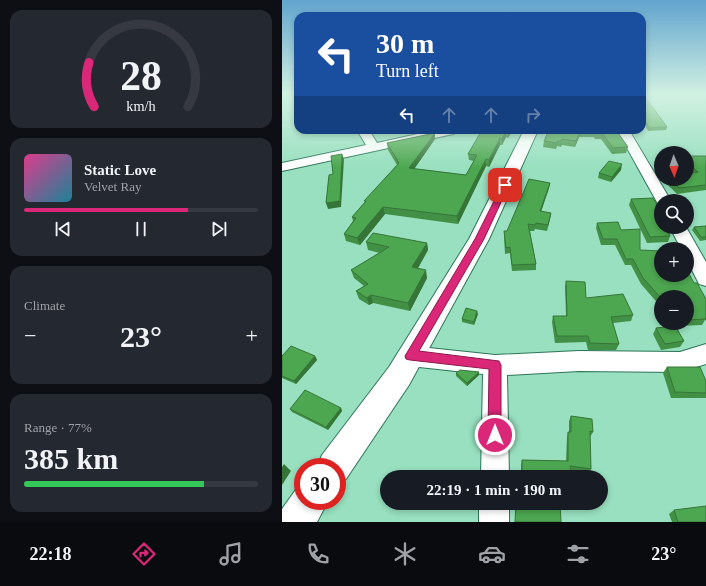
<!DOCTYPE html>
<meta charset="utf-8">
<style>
:root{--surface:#171b24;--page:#242831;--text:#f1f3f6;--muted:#9ea1a6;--line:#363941;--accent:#db2777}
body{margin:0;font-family:"Times New Roman",serif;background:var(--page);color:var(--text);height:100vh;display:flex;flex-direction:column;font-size:15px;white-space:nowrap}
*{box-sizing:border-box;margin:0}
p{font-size:13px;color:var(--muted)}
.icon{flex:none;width:22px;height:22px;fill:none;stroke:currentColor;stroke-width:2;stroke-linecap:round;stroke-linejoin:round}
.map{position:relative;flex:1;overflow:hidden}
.details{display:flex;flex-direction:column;gap:10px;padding:10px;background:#0d0f14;width:282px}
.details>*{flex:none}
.guide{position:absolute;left:12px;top:12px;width:352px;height:122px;border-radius:12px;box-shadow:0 2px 6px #0003;background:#1a4fa0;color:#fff;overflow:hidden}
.needle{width:26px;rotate:178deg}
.controls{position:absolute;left:372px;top:146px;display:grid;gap:8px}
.controls a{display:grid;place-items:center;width:40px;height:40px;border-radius:50%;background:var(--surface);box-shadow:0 2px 6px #0003;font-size:20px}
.speed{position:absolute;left:12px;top:458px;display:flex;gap:8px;font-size:20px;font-weight:700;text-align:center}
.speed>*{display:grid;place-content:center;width:52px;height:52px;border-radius:50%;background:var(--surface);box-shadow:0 2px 6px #0003;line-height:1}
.speed .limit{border:6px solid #d22;background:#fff;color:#111}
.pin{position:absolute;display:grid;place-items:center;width:34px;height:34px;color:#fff;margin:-17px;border-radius:8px;box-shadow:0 2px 6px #0006}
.me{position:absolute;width:44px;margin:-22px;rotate:0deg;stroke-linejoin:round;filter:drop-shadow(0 0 3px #0008)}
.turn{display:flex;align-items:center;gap:14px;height:84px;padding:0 16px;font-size:18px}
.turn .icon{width:52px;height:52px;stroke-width:2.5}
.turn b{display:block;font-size:28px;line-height:34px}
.lanes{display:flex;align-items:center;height:38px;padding:0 16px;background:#0003;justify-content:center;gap:20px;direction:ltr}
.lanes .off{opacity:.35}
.big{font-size:30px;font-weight:600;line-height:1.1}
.details .card{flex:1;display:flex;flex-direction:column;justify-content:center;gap:6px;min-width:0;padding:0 14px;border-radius:12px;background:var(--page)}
.details .dial{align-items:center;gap:0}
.dial svg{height:104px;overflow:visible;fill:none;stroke:var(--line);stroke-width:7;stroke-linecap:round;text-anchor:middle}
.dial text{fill:var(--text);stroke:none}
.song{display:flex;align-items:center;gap:12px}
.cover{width:48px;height:48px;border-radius:6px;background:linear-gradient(135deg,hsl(330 70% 55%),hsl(190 70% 35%))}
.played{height:4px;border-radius:2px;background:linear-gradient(90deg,var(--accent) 70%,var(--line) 70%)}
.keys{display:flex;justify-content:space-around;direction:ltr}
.heat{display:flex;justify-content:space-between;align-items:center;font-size:22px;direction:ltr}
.charge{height:6px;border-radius:3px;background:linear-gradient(90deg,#34c759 77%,var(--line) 0)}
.trip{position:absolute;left:98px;top:470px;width:228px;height:40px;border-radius:20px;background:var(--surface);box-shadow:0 2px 6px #0003;font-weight:600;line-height:40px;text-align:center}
.tab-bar{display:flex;height:64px;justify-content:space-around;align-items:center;background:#090b0e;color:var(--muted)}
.tab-bar .icon{width:28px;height:28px}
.tab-bar .on{color:var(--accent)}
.tab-bar b{font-size:18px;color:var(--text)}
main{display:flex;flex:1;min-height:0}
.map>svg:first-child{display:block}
</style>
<main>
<section class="details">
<div class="card dial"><svg viewBox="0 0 100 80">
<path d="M14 69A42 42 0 1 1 86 69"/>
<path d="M14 69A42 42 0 0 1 10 35" stroke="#db2777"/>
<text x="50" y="56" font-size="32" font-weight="700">28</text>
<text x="50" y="72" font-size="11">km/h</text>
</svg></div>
<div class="card">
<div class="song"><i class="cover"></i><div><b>Static Love</b><p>Velvet Ray</p></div></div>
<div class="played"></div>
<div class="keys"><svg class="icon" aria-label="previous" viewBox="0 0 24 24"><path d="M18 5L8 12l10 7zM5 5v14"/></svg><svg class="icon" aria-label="pause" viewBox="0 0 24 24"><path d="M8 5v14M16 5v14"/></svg><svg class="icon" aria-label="next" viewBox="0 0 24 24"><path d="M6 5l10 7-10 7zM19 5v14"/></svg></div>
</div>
<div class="card"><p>Climate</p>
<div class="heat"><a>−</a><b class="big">23°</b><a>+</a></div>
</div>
<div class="card"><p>Range · 77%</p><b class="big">385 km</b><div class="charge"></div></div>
</section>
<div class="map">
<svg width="424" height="522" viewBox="0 0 424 522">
<rect width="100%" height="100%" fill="#98e0bf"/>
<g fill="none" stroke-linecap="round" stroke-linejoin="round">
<defs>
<path id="minor" d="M75 130H87L95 143 154 130H177L175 132 171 134 0 171V163L84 145Z
M335 130H347L389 201H379V205L376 204Z
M388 227H404L424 262V286L417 284 405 260V249H399Z
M424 344V364L398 372 297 371 225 375 227 477H199L201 374 128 366 120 363 117 356 120 349 128 346 213 355 297 351 398 352Z
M197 503H227V522H197Z"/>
<path id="highway" d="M242 130H256L207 239 127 385 64 479 55 483V467H35L40 455 107 367 187 239Z
M21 486V501H46L35 522H0V509L15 488Z"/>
</defs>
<use href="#minor" stroke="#2d7558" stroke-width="2"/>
<use href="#highway" stroke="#2d7558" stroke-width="2"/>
<use href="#minor" fill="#fff" fill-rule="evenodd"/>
<use href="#highway" fill="#fff" fill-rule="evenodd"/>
</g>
<path fill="#429045" d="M360 98 385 127 384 130 366 131 360 119Z
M200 130H236L230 131 226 138 224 137 220 145H218L207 167 204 166 176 224 103 214 78 245 64 241 62 234 71 221 70 217 115 165 106 150 105 143 153 133V139L132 169 184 175 192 161 187 160 186 154Z
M267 130H334L346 147 344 153 330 154 319 139H313L312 137H297L293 147 280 145 279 147 275 146 274 149 261 147 262 141Z
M405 156H424V190L395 194 382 181 383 179H405L409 172 405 169Z
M339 170 329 182 316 178 317 173Z
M268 183 267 188 259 212 269 213 265 231 253 229 252 231H248L254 264V270L230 271 228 253 223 254 222 237V231H225Z
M349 199 378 210 376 213 388 236 386 242 365 243 347 205Z
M315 223 339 230 358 250 412 283 424 299V320H423L420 325 394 326 402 341 398 347 379 350 371 334 374 328 390 326 388 323H405V297H379V307L359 284 349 265H343L333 245H319L314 228Z
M424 226V240L418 241 410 230 412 227Z
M84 242 145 243 146 250 136 268 145 278 128 311 91 303 87 305 77 299 74 291 82 286 72 278 69 270 98 253 86 250Z
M284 281 304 298 351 315 349 321 331 323 337 344 334 350H306L304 342 273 343 270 322 271 316H284L283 287Z
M196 314 192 325 180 322V319Z
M0 356H33L35 360 14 384 0 378Z
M385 367 424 381V398H389L381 373Z
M174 373 197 375 185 386 174 376Z
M59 408 60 411 46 430 10 412 8 409Z
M289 416 311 432 308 437 309 469 307 474 289 471 290 477H239V465L240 460 284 461 285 437 286 432H287V421Z
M392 510 424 522H390L387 514Z"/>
<path fill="#367538" d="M227 130H236L230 131 226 138Z
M224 131V137L220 145V139Z
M298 132 297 137 293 147 294 141Z
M153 133V139L128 175 127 168Z
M218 138V145L207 167V160Z
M60 154 62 159 59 207 46 209 44 203Z
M204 159V166L176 224 175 216Z
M340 164 339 170 329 182 330 177Z
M268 183 267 188 257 217 258 211Z
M101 207 103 214 78 245 75 238Z
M269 213 268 219 265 231 266 225Z
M145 243 146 250 132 275 130 267Z
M144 270 145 278 128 311 126 303Z
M89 295 91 303 87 305 85 298Z
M195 311 196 314 192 325V322Z
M33 356 35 360 14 384 12 381Z
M197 372V375L185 386V383Z
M59 408 60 411 46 430 44 427Z
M2 464 9 471 0 485V467Z"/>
<path fill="#4da750" stroke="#367538" d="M360 98H364L385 127 367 128 361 116 360 115Z
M200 130H227V131H224L220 139 218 138 207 160 204 159 175 216 101 207 75 238 62 234 74 218 70 217 84 201H82L117 163 105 143 153 133 127 168 184 175 195 155 186 154Z
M267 130H334L346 147 331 148 320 133H314L313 132H298L294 141 280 139 279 141H276L275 143 262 141Z
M60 154 58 201 44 203 47 175 51 174 49 156Z
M405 156H424V185L397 188 388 179H405V173L416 172 405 162Z
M327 161 340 164 330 177 317 173Z
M247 179 268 183 258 211 269 213 266 225 254 223 253 225 246 224 254 264 230 265 228 247 224 248 222 231H225Z
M371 198 378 210H375L379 218V227H384L388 236 368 237 349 199Z
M336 222 339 230 358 229V250L379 251V275H405V270L412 283H415L424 299V318L423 319 405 320V297H379V298L361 278 351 259H344L335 239H321L315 223Z
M424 226V237H419L412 227Z
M91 233 145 243 130 267 144 270 126 303 89 295 85 298 74 291 86 284 69 270 107 247 84 242Z
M284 281 303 282 304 298 341 294 351 315 329 317 337 344 308 343 306 336H275L271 316H285Z
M184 308 195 311 192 322 180 319Z
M393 326 402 341 383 344 374 328Z
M9 346 33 356 12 381 0 376V356Z
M385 367H418L424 381V393L393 392Z
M178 370 197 372 185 383 174 373Z
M23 390 59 408 44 427 8 409Z
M289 416 310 419 311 432 308 431 309 469 288 466 290 477H240V460L286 461V432H289Z
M234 503H278L279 522H233Z
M424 506V522H396L392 510Z"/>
<linearGradient id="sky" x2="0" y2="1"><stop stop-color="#61a4ce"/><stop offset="0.56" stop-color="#d1f1e2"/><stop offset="1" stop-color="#d1f1e2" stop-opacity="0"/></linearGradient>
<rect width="424" height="168" fill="url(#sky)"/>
<path fill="#db2777" stroke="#8e194d" d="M223 182 227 185 202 239 137 351 217 361 219 365V435L217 440 213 442 208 440 206 435 207 369 128 360 124 359 123 356 193 239 220 185Z"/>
</svg>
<div class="controls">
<a><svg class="needle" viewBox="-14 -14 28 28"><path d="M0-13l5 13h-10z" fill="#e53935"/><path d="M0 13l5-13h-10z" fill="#9ea1a6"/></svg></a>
<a><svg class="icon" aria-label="search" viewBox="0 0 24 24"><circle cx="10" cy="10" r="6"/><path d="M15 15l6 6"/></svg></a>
<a>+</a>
<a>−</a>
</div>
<div class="speed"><div class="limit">30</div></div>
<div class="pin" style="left:223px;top:185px;background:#d93025"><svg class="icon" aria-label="arrive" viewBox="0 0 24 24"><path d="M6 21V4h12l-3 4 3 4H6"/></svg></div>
<svg class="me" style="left:213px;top:435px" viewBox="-20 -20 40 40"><circle r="17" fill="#db2777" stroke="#fff" stroke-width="3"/><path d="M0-11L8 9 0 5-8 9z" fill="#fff"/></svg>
<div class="trip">22:19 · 1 min · 190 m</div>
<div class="guide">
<div class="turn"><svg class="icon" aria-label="left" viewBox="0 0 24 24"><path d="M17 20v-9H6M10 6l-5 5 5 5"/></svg><div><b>30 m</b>Turn left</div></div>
<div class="lanes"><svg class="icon" aria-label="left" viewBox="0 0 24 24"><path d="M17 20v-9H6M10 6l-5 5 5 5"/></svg><svg class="icon off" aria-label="ahead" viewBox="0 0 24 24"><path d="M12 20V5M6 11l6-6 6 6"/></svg><svg class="icon off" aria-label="ahead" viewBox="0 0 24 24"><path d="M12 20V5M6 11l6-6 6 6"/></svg><svg class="icon off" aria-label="right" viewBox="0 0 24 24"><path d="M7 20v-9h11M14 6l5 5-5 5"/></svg></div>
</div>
</div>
</main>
<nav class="tab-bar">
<b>22:18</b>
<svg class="icon on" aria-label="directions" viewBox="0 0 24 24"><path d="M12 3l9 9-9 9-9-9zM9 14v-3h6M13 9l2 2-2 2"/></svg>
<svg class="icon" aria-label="music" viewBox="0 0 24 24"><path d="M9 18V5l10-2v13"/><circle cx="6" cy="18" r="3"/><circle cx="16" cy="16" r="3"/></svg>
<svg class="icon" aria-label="phone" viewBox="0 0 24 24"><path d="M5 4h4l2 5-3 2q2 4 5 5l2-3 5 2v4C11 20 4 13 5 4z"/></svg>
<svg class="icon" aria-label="climate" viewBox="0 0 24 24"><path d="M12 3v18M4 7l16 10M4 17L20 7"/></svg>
<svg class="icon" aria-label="car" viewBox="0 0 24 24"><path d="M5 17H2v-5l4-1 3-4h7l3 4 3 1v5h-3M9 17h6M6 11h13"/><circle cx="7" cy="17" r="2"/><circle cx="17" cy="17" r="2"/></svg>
<svg class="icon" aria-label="filters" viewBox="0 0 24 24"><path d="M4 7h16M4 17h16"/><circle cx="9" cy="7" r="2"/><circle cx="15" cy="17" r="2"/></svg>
<b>23°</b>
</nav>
